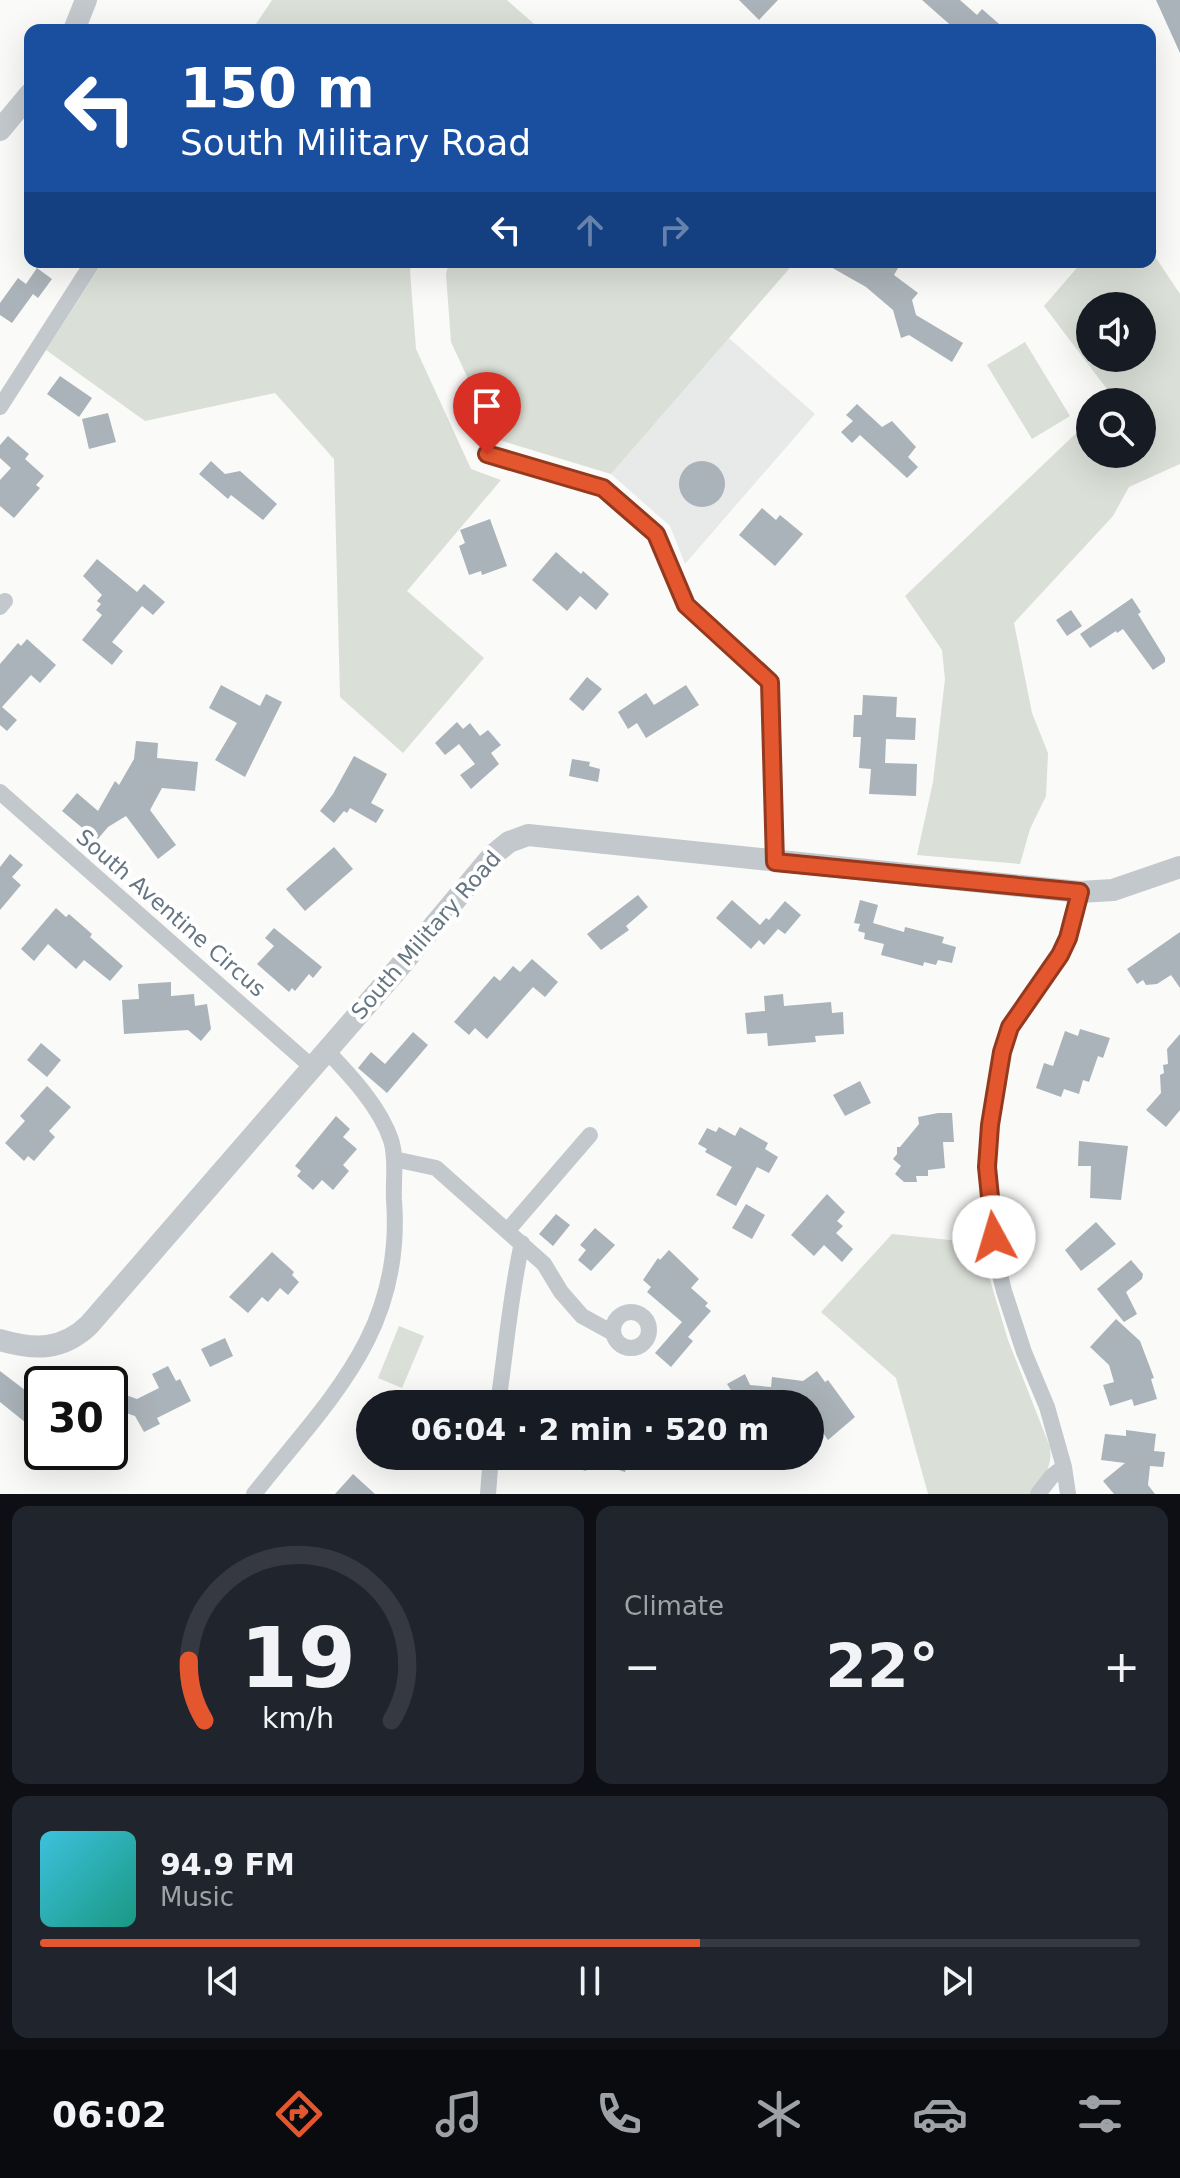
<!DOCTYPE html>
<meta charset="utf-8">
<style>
:root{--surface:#171b24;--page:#20242c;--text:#f1f3f6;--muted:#9ea1a6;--line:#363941;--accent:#e4572e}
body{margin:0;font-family:"DejaVu Sans",sans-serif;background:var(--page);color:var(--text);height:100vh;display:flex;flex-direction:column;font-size:30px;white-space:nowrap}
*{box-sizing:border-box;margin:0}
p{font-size:26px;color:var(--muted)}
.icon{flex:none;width:44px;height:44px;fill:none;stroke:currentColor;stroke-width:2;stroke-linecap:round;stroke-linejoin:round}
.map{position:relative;height:1494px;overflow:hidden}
.details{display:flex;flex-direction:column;gap:12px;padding:12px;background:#0d0f14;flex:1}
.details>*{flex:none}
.guide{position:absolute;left:24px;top:24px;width:1132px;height:244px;border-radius:16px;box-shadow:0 8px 32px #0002;background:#1a4fa0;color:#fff;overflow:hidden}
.fabs{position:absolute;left:1076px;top:292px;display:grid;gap:16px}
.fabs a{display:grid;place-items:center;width:80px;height:80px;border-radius:50%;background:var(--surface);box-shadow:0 8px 32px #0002;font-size:40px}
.speed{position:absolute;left:24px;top:1366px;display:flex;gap:16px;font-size:40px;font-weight:700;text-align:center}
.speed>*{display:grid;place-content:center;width:104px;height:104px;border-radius:50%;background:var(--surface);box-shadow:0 8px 32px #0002;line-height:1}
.speed .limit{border:4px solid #111;border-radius:12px;background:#fff;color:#111}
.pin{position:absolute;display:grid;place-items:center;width:68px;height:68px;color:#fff;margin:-82px -34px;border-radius:50% 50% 50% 0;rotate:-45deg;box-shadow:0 0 8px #0007}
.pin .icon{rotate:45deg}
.me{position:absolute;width:88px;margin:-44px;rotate:354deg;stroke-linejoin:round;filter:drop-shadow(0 0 6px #0008)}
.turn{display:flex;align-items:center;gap:28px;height:168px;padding:0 24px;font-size:36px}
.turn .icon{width:104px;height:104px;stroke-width:2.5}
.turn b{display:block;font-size:56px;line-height:68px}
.lanes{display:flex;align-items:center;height:76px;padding:0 24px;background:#0003;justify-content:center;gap:40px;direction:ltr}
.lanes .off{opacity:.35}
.big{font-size:60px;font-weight:700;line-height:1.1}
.details .card{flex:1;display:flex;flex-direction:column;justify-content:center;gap:12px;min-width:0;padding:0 28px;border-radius:16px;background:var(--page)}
.details .dial{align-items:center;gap:0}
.dial svg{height:208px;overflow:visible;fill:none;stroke:var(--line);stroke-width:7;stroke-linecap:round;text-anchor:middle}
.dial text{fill:var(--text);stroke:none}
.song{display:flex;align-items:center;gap:24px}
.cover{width:96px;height:96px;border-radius:12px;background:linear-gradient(135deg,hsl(190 70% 55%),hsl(170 70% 35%))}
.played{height:8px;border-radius:4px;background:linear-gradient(90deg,var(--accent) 60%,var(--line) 60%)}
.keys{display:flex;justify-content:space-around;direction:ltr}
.heat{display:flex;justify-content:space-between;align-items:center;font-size:44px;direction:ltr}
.details .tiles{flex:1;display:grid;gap:12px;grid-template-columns:1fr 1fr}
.card:last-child{grid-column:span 2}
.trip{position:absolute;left:356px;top:1390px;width:468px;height:80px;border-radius:40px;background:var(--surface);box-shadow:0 8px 32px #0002;font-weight:700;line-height:80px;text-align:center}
.dock{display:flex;height:128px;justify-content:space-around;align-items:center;background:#090b0e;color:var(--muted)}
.dock .icon{width:56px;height:56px}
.dock .selected{color:var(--accent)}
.dock b{font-size:36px;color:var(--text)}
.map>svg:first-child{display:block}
</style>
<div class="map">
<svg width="1180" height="1494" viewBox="0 0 1180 1494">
<rect width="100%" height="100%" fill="#fafaf8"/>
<path fill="#e8e9e9" d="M729 338 815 414 685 564 670 526 611 474Z"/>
<path fill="#dadfd7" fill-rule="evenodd" d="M272 0H507L541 30H252Z
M1150 245 1157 251 1154 255 1180 294V464L1129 487 1113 516 1014 623 1032 713 1048 753 1046 796 1030 829 1020 864 917 855 933 782 945 679 942 650 905 596 1090 420V454H1142V402H1109L1113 397 1044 306 1082 262H1150ZM1142 306V358H1090V306Z
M103 262H412L410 271 416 349 471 469 501 480 407 591 484 658 403 753 340 697 334 459 275 393 145 421 46 350Z
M449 262H795L611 474 496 439 451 342 446 274Z
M1025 342 1070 416 1032 439 987 365Z
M892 1234 979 1243 1008 1340 1050 1447C1053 1467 1043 1478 1031 1494H928L896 1378 821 1312Z
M399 1326 424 1336 402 1388 378 1378Z"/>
<path fill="#aab3b9" d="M739 0H778L759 20Z
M922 0H960L977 15 982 9 1006 30H956Z
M1156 0H1180V53Z
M822 262H888L898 268 894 275 918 293 912 300 916 315 963 343 952 362 909 335 901 338 893 310 866 287Z
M37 268 52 279 38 298 33 294 12 323 0 315V303L18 278 26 284Z
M60 376 92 398 79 417 47 394Z
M857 404 882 427 892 421 916 447 908 457 918 467 907 478 860 435 852 443 841 432 853 421 846 415Z
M108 413 116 442 89 449 82 419Z
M8 436 29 454 25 459 44 476 36 485 40 488 14 518 0 506V480L11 468 0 458V445Z
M211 461 225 474 240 471 277 504 263 520 231 495 228 499 199 474Z
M679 484a23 23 0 1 1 46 0a23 23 0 1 1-46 0Z
M762 508 776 520 780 515 803 534 775 566 739 535Z
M490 519 507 566 482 575 481 571 469 575 459 546 465 543 460 530Z
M556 552 581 574 583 571 609 594 596 610 580 596 567 611 532 580Z
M97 559 137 592 144 584 165 602 153 615 142 606 112 642 123 651 112 665 82 640 102 615 96 610 101 604 97 601 102 595 83 576Z
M1132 598 1141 612 1138 614 1165 658V662L1153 670 1123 629 1117 633 1116 631 1090 648 1080 634Z
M1071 610 1082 626 1067 636 1056 620Z
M27 639 56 665 40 683 31 675 2 707 17 720 7 731 0 725V664L18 643 21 646Z
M587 677 602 689 583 711 569 699Z
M221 685 260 706 266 694 282 702 245 777 215 760 237 723 209 708Z
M686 685 699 705 646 738 637 723 628 729 618 712 646 693 654 705Z
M863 695 897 697 896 717 916 718 915 740 886 739 885 763 917 764 916 796 869 794 871 769 859 768 861 737H853L854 715H862Z
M457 722 463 729 470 723 480 736 488 730 501 745 491 753 499 764 471 789 460 775 475 764 459 744 445 755 435 743Z
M136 741 158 743 157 758 198 762 195 791 162 788 150 810 176 845 158 859 126 816 108 827 97 840 62 811 77 793 98 811 115 781 119 785 134 759Z
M354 756 387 774 371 803 384 810 376 823 350 808 347 813 344 811 334 823 320 811 333 794Z
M572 759 590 762 589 766 600 769 598 782 569 776Z
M334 847 353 869 305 911 286 889Z
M10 854 23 865 12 877 21 885 0 910V867Z
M638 895 648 907 626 926 629 930 601 950 587 934Z
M732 900 760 925 766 918 769 920 785 901 801 915 785 934 778 929 764 945 759 940 751 949 716 918Z
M860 900 878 905 873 923 904 932 905 927 944 937 942 943 956 947 952 963 938 960 936 965 924 962 923 966 881 955 884 944 864 939 865 933 858 931 860 924 854 923Z
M56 908 66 917 69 914 92 934 90 937 123 966 110 981 84 960 76 969 48 944 34 961 21 949Z
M274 928 322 967 313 978 309 974 295 991 292 988 289 992 257 964 274 946 265 938Z
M1180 932V988L1171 975 1157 984 1146 985 1143 980 1137 984 1127 969Z
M532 959 558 982 545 997 533 987 487 1039 475 1028 469 1035 454 1022 494 976 500 981 513 966 520 972Z
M171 982V996L194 994 195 1006 207 1004 211 1029 201 1041 188 1030 124 1034 122 1000 139 999 138 984Z
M783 994 784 1006 831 1002 832 1013 843 1012 844 1034 815 1036 816 1042 768 1046 767 1033 747 1034 745 1013 765 1011 764 996Z
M1080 1029 1110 1038 1103 1058 1098 1056 1089 1082 1083 1080 1079 1094 1064 1089 1061 1097 1036 1088 1044 1063 1053 1066 1065 1031 1078 1036Z
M413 1032 428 1045 387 1093 358 1068 371 1052 385 1064Z
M1180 1034V1110L1166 1127 1146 1110 1161 1093 1160 1075 1164 1073 1163 1065 1168 1064 1167 1049Z
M41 1043 61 1060 47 1077 27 1060Z
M860 1081 871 1103 845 1116 833 1095Z
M47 1086 71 1107 49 1131 55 1137 34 1161 28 1156 24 1161 5 1143 25 1121 20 1116Z
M938 1113H952L954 1142H943L945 1168 928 1170V1176H916L917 1182H904L895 1174 901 1166 893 1159 897 1154V1147H900L919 1124 918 1117Z
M336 1116 350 1129 343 1137 357 1149 343 1165 349 1171 333 1190 322 1180 313 1190 297 1176 301 1171 295 1166Z
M719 1127 735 1136 740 1127 768 1143 765 1149 778 1157 769 1173 757 1167 736 1206 716 1195 732 1167 705 1152 707 1149 698 1144 707 1128 716 1132Z
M1079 1141 1128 1146 1121 1200 1090 1198 1091 1166H1078Z
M827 1194 845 1212 837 1221 843 1226 836 1233 853 1249 842 1262 824 1245 814 1256 791 1235Z
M746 1204 765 1215 752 1239 732 1228Z
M556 1214 570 1225 553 1246 539 1234Z
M1096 1222 1116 1244 1081 1271 1065 1250Z
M595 1228 615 1245 591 1271 578 1260 586 1250 580 1245Z
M669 1250 699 1279 691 1288 708 1303 705 1306 711 1311 688 1337 693 1341 671 1367 655 1353 682 1322 647 1292 651 1287 643 1280 658 1258 660 1260Z
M272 1252 294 1272 292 1275 299 1282 288 1295 280 1288 268 1302 262 1297 248 1313 229 1297Z
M1131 1260 1143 1274 1142 1279 1126 1292 1137 1314 1124 1322 1097 1289Z
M1116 1319 1140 1341 1154 1378 1151 1379 1157 1399 1134 1406 1132 1399 1110 1406 1103 1385 1114 1382 1109 1365 1090 1347Z
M225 1338 233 1356 210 1367 201 1349Z
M168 1366 176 1381 180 1379 191 1401 157 1418 160 1424 144 1432 135 1416 117 1410 123 1394 137 1399 159 1388 152 1374Z
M0 1371 42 1403V1424L36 1420 31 1427 0 1402Z
M817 1371 825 1382 828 1380 855 1417 828 1440 818 1426 810 1432V1404L764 1400 757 1404H722L734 1395 727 1384 745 1374 750 1385 771 1387 772 1377 803 1381Z
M1126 1430 1156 1434 1154 1451 1165 1452 1163 1467 1150 1466 1148 1485 1155 1494H1114L1103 1481 1125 1463 1101 1460 1105 1434 1126 1436Z
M546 1456H629L625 1472 589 1460 586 1471 546 1459Z
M353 1474 375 1494H335Z"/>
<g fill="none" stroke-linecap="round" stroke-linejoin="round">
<path stroke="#c3c8cc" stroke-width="16" d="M0 407 93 262
M487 454 603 488 656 534 686 605 770 682 775 862
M0 607 5 601
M0 792 312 1067
M394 1159 436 1168 544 1264 561 1292 582 1316 613 1333
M508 1230 590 1135
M613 1330a18 18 0 1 1 36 0a18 18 0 1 1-36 0Z
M498 1404C506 1350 510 1296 522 1243
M1064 1467 1047 1407 1024 1352 1004 1291 995 1254 987 1167 990 1125 1002 1052 1010 1027 1060 955 1068 938 1080 892
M254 1494C329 1399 404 1332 394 1200 393 1180 397 1159 391 1140 380 1107 350 1075 327 1051
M488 1494 491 1456
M1038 1494 1052 1476 1064 1467 1068 1494"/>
<path stroke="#c3c8cc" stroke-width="22" d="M74 30 86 0
M0 130 30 94
M0 1340C34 1350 62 1351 89 1325L396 971 493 855 509 842 528 835 1080 892 1113 890 1180 867"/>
</g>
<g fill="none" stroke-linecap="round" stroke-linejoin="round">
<defs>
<path id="route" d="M487 454 603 488 656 534 686 605 770 682 775 862 1080 892 1068 938 1060 955 1010 1027 1002 1052 990 1125 987 1167 994 1237"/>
</defs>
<use href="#route" stroke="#94391e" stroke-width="20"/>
<use href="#route" stroke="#e4572e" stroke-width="14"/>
</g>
<g text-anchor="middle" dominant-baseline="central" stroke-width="8" stroke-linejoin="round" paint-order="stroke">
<g font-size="22" fill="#657683" stroke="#fff">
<text transform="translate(171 913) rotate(41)">South Aventine Circus</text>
<text transform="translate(426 935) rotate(-49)">South Military Road</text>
</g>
</g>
</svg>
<div class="fabs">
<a><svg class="icon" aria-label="sound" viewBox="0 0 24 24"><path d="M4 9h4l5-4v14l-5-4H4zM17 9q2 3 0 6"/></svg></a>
<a><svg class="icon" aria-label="search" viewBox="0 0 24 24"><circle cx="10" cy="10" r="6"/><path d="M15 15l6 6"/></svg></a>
</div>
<div class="speed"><div class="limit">30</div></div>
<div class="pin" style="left:487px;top:454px;background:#d93025"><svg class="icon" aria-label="arrive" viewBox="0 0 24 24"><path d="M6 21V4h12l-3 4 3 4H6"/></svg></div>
<svg class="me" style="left:994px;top:1237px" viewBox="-20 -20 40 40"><circle r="19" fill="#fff"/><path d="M0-13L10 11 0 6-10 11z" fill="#e4572e"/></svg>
<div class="trip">06:04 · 2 min · 520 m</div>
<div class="guide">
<div class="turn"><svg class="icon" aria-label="left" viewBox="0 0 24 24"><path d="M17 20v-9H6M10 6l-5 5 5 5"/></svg><div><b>150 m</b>South Military Road</div></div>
<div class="lanes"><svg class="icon" aria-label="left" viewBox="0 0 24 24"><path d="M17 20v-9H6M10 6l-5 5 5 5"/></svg><svg class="icon off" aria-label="ahead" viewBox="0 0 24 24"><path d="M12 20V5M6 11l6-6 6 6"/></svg><svg class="icon off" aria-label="right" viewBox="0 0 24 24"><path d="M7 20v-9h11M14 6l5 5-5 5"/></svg></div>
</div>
</div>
<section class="details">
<div class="tiles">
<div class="card dial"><svg viewBox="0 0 100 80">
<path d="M14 69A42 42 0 1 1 86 69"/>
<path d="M14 69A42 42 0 0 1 8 46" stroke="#e4572e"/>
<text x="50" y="56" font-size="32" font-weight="700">19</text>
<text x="50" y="72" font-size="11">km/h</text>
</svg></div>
<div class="card"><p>Climate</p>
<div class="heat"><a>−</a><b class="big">22°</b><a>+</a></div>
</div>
<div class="card">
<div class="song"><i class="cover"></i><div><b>94.9 FM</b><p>Music</p></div></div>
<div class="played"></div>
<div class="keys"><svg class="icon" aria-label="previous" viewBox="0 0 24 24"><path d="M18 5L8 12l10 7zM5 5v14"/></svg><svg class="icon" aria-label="pause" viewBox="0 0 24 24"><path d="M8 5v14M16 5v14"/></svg><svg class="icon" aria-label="next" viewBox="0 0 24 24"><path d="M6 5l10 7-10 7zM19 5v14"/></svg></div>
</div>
</div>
</section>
<nav class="dock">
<b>06:02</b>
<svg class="icon selected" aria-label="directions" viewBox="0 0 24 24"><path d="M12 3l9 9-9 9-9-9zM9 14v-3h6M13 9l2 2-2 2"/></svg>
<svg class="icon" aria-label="music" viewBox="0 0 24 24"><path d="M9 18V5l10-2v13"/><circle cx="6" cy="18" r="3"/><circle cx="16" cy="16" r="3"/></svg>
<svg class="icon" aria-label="phone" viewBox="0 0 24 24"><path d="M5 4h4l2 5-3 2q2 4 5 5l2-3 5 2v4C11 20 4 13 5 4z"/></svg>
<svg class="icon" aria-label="climate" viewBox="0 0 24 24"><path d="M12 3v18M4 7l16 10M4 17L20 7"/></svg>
<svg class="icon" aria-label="car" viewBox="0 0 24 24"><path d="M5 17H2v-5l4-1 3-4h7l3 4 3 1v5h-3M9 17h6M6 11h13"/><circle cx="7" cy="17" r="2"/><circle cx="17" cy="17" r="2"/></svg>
<svg class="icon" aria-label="filters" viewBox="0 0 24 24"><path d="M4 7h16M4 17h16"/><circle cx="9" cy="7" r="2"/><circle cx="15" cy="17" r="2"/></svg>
</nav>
